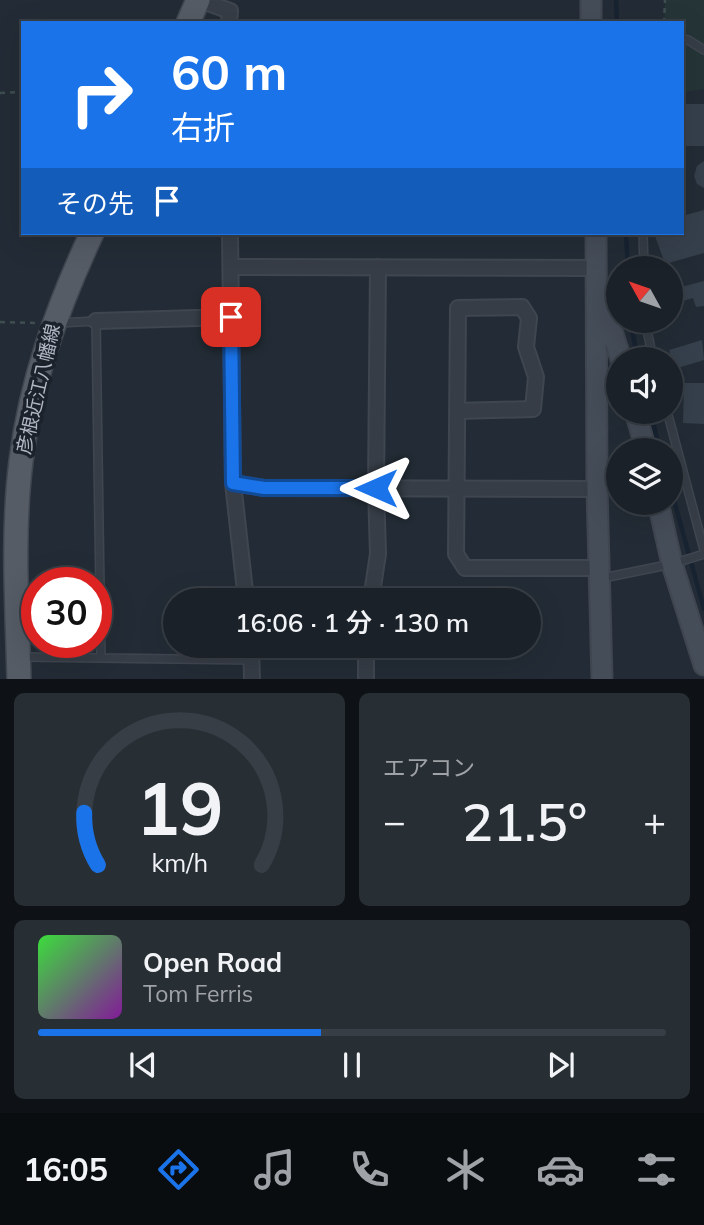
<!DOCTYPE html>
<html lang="ja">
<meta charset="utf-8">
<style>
:root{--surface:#1a2128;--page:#272e34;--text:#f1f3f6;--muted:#9fa3a8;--line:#383e45;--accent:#1a73e8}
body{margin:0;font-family:Mulish,"Noto Sans JP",sans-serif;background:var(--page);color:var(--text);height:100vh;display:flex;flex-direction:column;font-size:26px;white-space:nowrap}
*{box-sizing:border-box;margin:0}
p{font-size:23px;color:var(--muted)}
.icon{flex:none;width:38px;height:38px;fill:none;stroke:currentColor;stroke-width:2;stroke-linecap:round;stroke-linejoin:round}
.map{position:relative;height:679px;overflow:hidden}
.panel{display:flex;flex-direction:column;gap:14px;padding:14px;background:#0e1216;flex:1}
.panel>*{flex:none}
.top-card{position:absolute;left:21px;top:21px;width:663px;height:214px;border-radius:0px;box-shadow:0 7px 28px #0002,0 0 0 2px var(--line);background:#1a73e8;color:#fff;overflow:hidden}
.needle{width:46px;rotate:310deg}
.fabs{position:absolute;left:606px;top:256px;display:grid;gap:14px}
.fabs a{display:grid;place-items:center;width:77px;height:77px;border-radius:50%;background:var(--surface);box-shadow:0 7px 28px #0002,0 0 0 2px var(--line);font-size:35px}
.speed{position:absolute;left:21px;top:567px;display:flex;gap:14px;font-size:35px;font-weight:700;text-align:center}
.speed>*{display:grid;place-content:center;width:91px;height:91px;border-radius:50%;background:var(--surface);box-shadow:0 7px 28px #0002,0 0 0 2px var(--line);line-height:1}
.speed .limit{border:10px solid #d22;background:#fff;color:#111}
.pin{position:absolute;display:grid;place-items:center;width:60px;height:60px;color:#fff;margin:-30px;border-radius:14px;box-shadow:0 4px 10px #0006}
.me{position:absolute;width:77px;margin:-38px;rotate:270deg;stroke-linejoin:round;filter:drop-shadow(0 0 5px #0008)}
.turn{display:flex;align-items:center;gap:24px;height:147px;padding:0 35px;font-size:32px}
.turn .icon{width:91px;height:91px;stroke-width:2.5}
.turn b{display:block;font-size:49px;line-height:60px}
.then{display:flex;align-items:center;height:66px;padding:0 35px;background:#0003;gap:14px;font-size:26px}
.big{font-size:52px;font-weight:600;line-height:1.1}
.panel .tile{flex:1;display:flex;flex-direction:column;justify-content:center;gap:10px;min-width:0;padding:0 24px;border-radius:10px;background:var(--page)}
.panel .dial{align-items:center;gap:0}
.dial svg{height:182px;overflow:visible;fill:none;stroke:var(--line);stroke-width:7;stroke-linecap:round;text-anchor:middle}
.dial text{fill:var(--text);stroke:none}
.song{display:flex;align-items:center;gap:21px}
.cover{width:84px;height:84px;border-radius:10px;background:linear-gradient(135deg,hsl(120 70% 55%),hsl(290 70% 35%))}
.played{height:7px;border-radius:4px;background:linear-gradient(90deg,var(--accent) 45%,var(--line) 45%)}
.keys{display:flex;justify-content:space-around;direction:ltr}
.heat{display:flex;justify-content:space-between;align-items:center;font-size:38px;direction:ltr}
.panel .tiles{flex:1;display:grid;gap:14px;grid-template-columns:1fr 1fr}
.tile:last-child{grid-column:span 2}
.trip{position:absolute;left:163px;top:588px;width:378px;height:70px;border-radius:35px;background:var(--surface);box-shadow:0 7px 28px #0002,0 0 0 2px var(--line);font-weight:600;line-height:70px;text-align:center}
.tab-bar{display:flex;height:112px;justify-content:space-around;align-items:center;background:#0a0d10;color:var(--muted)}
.tab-bar .icon{width:49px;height:49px}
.tab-bar .on{color:var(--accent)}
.tab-bar b{font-size:32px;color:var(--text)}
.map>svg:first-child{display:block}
</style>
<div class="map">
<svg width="704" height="679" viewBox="0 0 704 679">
<rect width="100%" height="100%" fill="#232c36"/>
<path fill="#253537" d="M665 0H704V89L683 92 682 23H664Z"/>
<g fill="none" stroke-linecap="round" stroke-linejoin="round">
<path stroke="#182332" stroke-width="4.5" d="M616 0 617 23
M626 233 628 268
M630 320 638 359
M650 411 660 450
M670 486 704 609"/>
</g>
<path fill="#36404c" d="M682 104H704V146H682Z
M704 161V188L697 184 694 176 697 166Z
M704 210V253L665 264 654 233H682V216Z
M704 281V306L696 307 693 298 673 304 670 290Z
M702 340 704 360 674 369 669 350Z
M684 383H704V424L683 423Z"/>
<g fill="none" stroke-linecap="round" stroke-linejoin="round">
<defs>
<path id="lane" d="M682 39 688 40 704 50
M643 233 644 268
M645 320 653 359
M60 323 96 321 101 658
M667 411 704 550
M603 578 672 564 704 554
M23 657 253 660"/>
<path id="street" d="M200 0 230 11 229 23
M230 233 233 483 246 600
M231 267 596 268
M96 321 231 317
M457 411 533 409 536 377 526 347 529 318 522 307 458 308 456 554 465 568H598
M233 483 264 488 597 489
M371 600 378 554 376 488 378 267
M251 646 252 679
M366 646V679"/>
<path id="secondary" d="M591 0V23
M596 233 597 489 602 679
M601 297 621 359
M635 411 646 450
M658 502 672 564 704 665"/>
<path id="primary" d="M188 23 198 0
M19 679C17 607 12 532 21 461 31 380 58 306 92 233"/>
</defs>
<use href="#lane" stroke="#404650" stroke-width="10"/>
<use href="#street" stroke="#404650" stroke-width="18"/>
<use href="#secondary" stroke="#404650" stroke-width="23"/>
<use href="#primary" stroke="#404650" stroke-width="26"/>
<path stroke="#3e4e4f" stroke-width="2.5" stroke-dasharray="5 5" stroke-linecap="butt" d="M664 23 665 0
M0 93 23 92
M0 322 35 323"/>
<use href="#lane" stroke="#363d46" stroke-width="7"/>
<use href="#street" stroke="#363d46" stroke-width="14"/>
<use href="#secondary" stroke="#454d59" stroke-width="19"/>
<use href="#primary" stroke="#555c66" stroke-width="23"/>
</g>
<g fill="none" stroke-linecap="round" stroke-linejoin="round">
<defs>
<path id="route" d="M231 317 233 483 264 488H376"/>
</defs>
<use href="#route" stroke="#114b97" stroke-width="18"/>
<use href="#route" stroke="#1a73e8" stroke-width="12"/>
</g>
<g text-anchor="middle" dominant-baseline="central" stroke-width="7" stroke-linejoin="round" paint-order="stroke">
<g font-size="19" fill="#b1b8c3" stroke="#1c222b">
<text transform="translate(38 389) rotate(-77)">彦根近江八幡線</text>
</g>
</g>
</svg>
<div class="fabs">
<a><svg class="needle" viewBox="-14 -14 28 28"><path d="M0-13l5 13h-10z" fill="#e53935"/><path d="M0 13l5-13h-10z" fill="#9fa3a8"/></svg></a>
<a><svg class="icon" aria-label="sound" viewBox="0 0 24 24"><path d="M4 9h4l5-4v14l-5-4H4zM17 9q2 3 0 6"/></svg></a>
<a><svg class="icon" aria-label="layers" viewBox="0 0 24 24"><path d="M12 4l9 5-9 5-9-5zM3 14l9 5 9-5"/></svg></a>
</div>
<div class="speed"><div class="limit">30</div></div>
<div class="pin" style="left:231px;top:317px;background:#d93025"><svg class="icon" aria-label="arrive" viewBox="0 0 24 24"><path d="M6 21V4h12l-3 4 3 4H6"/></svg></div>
<svg class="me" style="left:376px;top:488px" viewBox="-20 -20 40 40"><path d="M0-17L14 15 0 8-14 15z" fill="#1a73e8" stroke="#fff" stroke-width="4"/></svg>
<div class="trip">16:06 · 1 分 · 130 m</div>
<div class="top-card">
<div class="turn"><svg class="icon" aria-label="right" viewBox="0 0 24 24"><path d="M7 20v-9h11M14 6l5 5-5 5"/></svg><div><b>60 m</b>右折</div></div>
<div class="then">その先<svg class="icon" aria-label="arrive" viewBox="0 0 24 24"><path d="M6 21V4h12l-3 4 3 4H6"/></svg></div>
</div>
</div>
<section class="panel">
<div class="tiles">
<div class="tile dial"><svg viewBox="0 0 100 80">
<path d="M14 69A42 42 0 1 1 86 69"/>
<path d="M14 69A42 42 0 0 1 8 46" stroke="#1a73e8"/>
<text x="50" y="56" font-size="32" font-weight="700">19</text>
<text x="50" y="72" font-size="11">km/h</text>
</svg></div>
<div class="tile"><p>エアコン</p>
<div class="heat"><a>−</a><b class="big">21.5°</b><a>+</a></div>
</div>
<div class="tile">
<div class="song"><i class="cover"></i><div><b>Open Road</b><p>Tom Ferris</p></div></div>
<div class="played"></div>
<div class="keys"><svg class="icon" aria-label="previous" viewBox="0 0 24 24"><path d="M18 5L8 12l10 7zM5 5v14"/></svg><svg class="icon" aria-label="pause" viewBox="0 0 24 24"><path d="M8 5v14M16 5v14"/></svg><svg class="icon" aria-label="next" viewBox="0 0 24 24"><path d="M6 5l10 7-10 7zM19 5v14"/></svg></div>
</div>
</div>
</section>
<nav class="tab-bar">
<b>16:05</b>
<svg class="icon on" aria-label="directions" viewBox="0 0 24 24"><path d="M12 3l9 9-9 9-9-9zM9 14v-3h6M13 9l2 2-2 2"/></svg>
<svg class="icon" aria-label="music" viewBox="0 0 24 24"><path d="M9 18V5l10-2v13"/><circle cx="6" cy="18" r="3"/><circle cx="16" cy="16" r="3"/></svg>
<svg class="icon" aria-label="phone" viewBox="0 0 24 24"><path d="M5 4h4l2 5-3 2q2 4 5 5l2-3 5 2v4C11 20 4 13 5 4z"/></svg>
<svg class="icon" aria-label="climate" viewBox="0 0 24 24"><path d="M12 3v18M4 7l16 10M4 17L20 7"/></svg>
<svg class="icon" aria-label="car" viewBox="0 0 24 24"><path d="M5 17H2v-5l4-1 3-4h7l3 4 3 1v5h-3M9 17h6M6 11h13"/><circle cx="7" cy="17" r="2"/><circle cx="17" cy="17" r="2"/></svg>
<svg class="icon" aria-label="filters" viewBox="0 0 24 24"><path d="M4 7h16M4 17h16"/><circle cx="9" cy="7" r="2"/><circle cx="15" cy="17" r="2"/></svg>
</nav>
